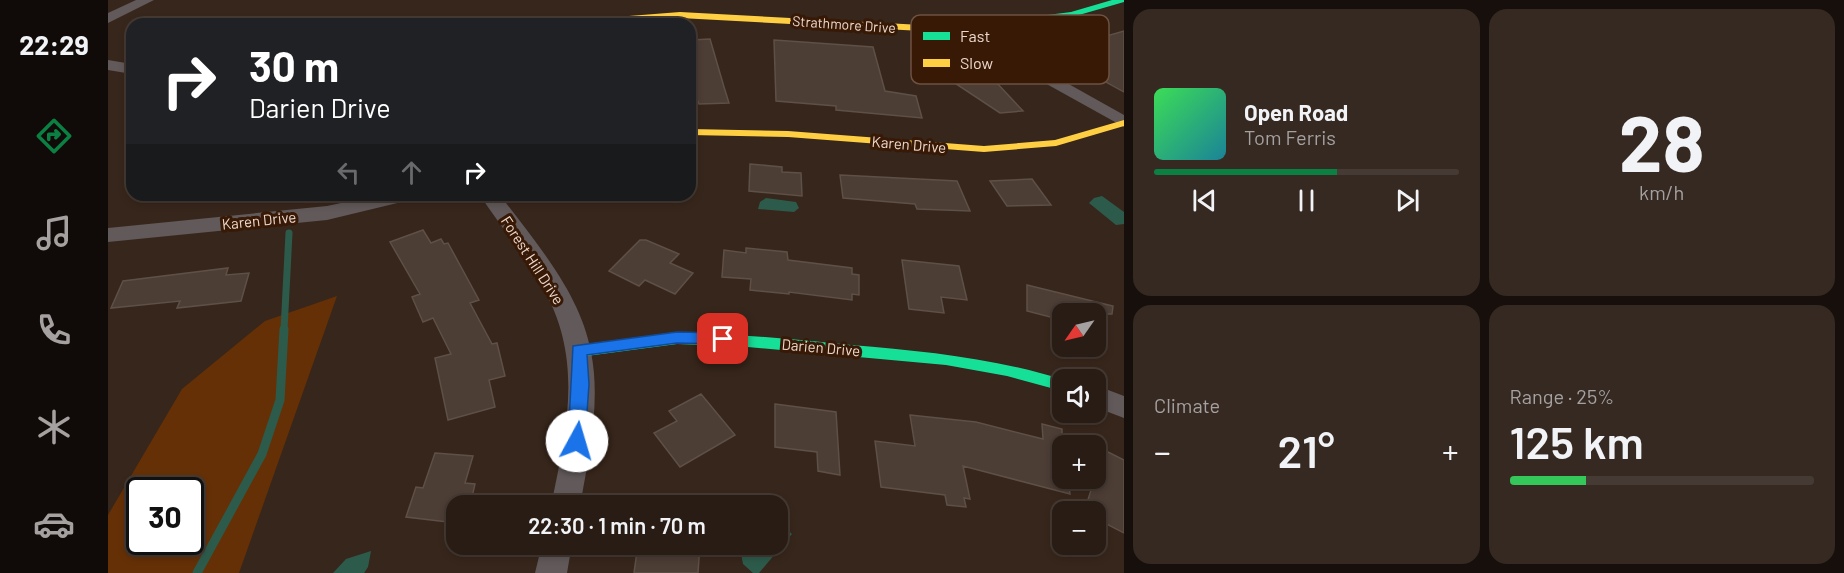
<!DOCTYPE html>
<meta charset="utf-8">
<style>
:root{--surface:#291c14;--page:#352922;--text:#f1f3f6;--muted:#a5a1a0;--line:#453a34;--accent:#0b8043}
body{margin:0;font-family:Barlow,sans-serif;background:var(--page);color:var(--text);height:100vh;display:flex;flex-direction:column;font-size:22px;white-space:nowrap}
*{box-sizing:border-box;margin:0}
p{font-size:20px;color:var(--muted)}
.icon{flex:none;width:33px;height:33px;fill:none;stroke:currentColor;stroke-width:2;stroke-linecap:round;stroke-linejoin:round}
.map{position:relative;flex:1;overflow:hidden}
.details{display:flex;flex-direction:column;gap:9px;padding:9px;background:#170f0b;width:720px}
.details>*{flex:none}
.guide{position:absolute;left:18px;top:18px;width:570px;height:183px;border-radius:18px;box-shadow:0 3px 9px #0003,0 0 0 2px var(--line);background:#202124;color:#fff;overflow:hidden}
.needle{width:39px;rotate:236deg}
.buttons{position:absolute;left:944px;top:303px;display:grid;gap:12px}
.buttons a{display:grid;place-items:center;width:54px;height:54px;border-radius:12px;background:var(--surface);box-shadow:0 3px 9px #0003,0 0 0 2px var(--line);font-size:30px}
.speed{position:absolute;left:18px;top:477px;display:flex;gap:12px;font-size:30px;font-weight:700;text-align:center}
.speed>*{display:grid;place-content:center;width:78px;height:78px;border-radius:50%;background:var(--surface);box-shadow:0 3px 9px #0003,0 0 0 2px var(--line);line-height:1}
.speed .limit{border:3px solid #111;border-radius:9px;background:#fff;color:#111}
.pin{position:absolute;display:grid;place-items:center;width:51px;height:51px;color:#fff;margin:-26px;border-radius:12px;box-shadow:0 3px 9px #0006}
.me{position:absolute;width:66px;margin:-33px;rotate:6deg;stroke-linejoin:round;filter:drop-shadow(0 0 4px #0008)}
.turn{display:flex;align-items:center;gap:21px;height:126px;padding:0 24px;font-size:27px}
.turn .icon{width:78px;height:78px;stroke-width:2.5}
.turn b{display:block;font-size:42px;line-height:51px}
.lanes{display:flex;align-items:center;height:57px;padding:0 24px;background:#0003;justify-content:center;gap:30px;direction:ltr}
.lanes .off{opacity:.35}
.big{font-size:45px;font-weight:600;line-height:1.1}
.details .tile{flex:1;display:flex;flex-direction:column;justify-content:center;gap:9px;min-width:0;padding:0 21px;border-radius:18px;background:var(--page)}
.details .dial{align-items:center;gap:0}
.dial b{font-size:78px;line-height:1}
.song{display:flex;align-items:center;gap:18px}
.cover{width:72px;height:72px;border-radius:9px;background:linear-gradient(135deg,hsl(130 70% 55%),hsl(190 70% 35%))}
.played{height:6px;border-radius:3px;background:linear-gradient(90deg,var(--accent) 60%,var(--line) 60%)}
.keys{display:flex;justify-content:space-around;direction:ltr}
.heat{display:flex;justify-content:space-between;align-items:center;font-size:33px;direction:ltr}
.charge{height:9px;border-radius:4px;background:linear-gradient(90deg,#34c759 25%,var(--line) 0)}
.details .tiles{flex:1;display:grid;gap:9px;grid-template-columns:repeat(2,1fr)}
.trip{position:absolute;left:338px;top:495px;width:342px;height:60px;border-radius:18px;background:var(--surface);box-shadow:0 3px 9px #0003,0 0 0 2px var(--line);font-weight:600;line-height:60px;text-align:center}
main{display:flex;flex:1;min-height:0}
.dock{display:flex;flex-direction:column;width:108px;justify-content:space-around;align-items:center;background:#100b08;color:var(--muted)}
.dock .icon{width:42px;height:42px}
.dock .selected{color:var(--accent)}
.dock b{font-size:27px;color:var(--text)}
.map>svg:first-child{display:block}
</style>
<main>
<nav class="dock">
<b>22:29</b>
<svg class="icon selected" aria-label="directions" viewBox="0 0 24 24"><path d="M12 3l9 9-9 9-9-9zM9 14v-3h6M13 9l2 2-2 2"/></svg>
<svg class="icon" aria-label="music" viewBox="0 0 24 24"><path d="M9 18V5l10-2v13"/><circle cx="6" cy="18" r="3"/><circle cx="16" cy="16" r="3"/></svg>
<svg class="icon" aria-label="phone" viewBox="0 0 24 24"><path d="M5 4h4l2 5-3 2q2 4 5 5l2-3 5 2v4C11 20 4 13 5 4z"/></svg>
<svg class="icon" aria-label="climate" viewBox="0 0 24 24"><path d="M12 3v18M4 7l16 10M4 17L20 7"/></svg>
<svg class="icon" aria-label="car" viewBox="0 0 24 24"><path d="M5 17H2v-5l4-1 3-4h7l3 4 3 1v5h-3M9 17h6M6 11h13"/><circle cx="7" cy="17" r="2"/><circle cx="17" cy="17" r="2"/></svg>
</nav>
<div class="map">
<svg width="1016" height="573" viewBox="0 0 1016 573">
<rect width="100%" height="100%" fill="#37261b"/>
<path fill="#653006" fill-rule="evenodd" d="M229 296 131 573H0V515L74 389 157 321ZM32 490H82V542H32Z"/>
<path fill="#2d5b4b" d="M994 196 1016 212V224L1008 225 981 203 986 198Z
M658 198 688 202 691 208 686 212 650 209 652 202Z
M669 520 684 534 651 573H645L635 564 632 548 640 545 669 544Z
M263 551 260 567 256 573H225L238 559Z"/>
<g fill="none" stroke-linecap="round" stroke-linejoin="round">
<path stroke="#2d5b4b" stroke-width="7" d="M176 330 181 233"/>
<path stroke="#2d5b4b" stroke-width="9" d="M89 573 154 454 172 400 176 329"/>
</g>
<path fill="#4c3d35" stroke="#5e5047" stroke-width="1.5" d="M1016 31V92L943 52Z
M602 39 616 87 621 103 591 104 589 99H582V40Z
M666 40 765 47 777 91 808 96 814 118 728 110V106L668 101Z
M845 56 888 82 915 111 892 113 818 64Z
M642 164 674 167V172L693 173 694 196 641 191Z
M732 175 849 181 862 211 809 209 807 204 735 198Z
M924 179 943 205 899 206 882 181Z
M315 230 323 243 333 239 336 244 340 243 371 300 362 303 384 344 389 343 397 376 381 380 387 407 340 420 327 358 343 354 325 318 315 322 304 297 312 294 282 242Z
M532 240H538L571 254 562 263 585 273 567 294 537 280 531 286 501 271Z
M638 248 679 252 680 260 744 268V274L751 275V295L744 294V300L681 292V294L642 290 643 279 614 277 616 250 638 253Z
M794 260 851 266 859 300 833 297 836 313 801 309Z
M120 268 118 275 141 273 133 301 69 308 72 301 3 308 15 281Z
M919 285 1005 306 1004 314H954V320L919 311Z
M593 394 627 435 572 467 546 433 569 421 561 411Z
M667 404 728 412 732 475 710 471 709 452 667 447Z
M802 415 868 422 935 439 934 424 954 429V478H960L962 494 855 466 862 499 856 498 858 507 839 505 837 495 773 487 767 441 807 446Z
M996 450 1016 460V533L987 518V512H976Z
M327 453 365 456 357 483 367 484 362 506H348V523L298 517 308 487 315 488Z
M530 544H592L590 573H526Z"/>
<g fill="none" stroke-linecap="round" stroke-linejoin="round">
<path fill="#61595a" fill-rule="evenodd" d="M28 0H46L0 23V13Z
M864 24 900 50 1016 115V127L888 56 859 31 857 28Z
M0 60 24 64V74L0 70Z
M271 195H309L306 199 219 220 0 242V228L219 206Z
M372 195H392C427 242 472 292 483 352 493 403 481 455 472 506H443C459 428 476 359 434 286 416 254 392 226 372 195Z
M987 385 1016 396V418L987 407Z
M434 544H464L459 573H427Z"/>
<path fill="#16e098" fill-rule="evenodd" d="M1004 0H1016V2L964 17 884 28 880 25 884 22 963 12Z
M569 332C627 334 685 339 743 345 816 351 886 358 956 380H954V391L899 376 838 365 629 346 569 344 471 357 466 355 464 351 466 347 471 345Z"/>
<path fill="#ffcf43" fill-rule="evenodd" d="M572 12 814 25 884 22 888 25 884 28 814 31 572 18 491 24H453L457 21Z
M1016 120V126L948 146 876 152 680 137 582 135V129L680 131 876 146 947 140Z"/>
</g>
<path fill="#1a73e8" stroke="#114b97" stroke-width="1.5" d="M569 332 615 333 623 339 615 344 569 343 479 355 481 384 477 441 474 446H463L460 441 465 346Z"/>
<g text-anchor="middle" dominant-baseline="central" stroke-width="6" stroke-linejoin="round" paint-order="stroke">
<g font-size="14" fill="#edd8cc" stroke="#371906">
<text transform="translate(736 24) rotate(4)">Strathmore Drive</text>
</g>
<g font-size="15" fill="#edd8cc" stroke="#371906">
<text transform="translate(801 144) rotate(5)">Karen Drive</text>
<text transform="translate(151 220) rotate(-6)">Karen Drive</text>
<text transform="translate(425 260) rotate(57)">Forest Hill Drive</text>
<text transform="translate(713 347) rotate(5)">Darien Drive</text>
</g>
</g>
<rect x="803" y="15" width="198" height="69" rx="9" fill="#371906" stroke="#6e5241" stroke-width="1.5"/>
<rect x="815" y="32" width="27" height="8" fill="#16e098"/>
<rect x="815" y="59" width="27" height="8" fill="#ffcf43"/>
<g font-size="16" fill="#edd8cc">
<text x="852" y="42">Fast</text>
<text x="852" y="69">Slow</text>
</g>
</svg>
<div class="buttons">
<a><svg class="needle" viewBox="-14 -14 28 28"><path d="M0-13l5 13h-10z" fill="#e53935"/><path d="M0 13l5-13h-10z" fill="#a5a1a0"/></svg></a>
<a><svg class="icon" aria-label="sound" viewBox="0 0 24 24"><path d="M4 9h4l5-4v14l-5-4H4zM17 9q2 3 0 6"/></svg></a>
<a>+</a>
<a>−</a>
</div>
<div class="speed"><div class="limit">30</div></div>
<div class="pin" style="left:615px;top:339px;background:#d93025"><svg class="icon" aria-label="arrive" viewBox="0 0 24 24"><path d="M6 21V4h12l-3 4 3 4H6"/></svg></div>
<svg class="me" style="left:469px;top:441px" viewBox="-20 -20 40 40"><circle r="19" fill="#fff"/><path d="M0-13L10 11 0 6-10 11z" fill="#1a73e8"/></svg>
<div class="trip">22:30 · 1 min · 70 m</div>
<div class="guide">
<div class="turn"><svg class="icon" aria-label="right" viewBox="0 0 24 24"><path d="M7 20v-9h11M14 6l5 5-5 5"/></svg><div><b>30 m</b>Darien Drive</div></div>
<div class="lanes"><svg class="icon off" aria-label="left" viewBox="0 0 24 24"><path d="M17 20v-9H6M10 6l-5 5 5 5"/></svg><svg class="icon off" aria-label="ahead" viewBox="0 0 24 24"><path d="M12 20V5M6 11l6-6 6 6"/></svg><svg class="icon" aria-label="right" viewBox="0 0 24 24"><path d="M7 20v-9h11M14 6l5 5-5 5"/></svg></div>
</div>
</div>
<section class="details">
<div class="tiles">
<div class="tile">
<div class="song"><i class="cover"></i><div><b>Open Road</b><p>Tom Ferris</p></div></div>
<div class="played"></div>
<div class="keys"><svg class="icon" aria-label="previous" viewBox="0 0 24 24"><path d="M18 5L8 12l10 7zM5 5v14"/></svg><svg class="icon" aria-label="pause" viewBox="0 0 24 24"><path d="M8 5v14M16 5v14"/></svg><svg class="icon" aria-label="next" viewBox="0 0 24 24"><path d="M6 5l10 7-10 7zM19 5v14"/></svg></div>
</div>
<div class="tile dial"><b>28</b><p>km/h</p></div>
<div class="tile"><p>Climate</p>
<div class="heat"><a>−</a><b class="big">21°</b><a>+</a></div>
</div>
<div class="tile"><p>Range · 25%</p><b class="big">125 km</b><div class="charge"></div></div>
</div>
</section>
</main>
